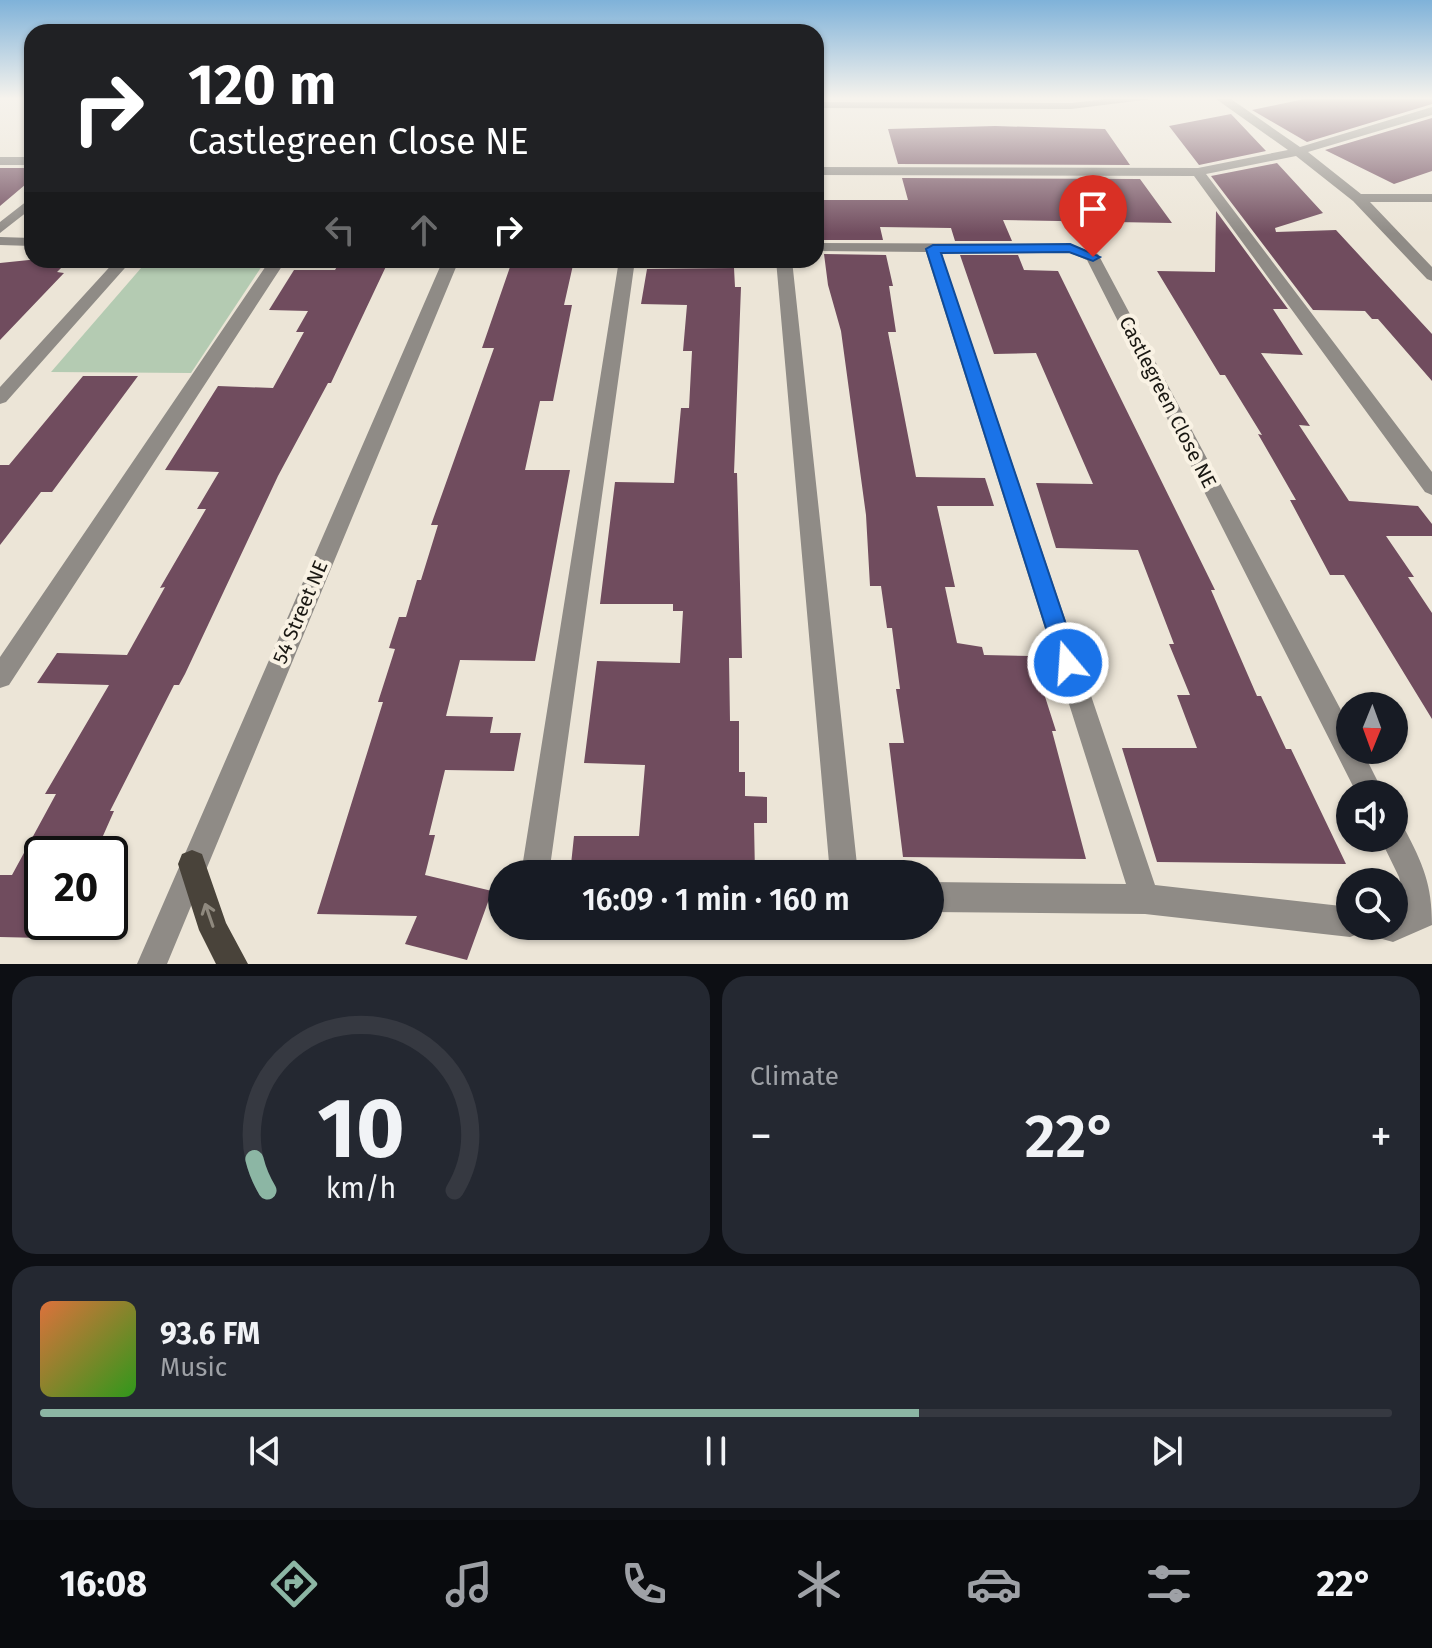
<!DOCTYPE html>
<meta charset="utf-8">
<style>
:root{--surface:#171b24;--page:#242831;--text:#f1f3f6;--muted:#9ea1a6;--line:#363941;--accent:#8cb6a4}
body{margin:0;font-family:"Fira Sans",sans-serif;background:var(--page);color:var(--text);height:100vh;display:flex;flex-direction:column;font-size:30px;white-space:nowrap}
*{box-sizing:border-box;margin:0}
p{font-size:26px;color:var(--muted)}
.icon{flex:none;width:44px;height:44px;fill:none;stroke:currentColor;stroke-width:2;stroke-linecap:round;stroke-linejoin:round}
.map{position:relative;height:964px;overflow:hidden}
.drawer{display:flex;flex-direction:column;gap:12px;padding:12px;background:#0d0f14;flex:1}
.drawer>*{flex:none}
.top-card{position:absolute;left:24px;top:24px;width:800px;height:244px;border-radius:24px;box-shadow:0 2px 6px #0004;background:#202124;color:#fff;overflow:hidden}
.needle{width:52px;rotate:181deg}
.fabs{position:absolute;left:1336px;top:692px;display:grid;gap:16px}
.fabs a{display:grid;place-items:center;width:72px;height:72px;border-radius:50%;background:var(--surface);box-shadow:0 2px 6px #0004;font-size:40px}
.speed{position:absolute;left:24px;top:836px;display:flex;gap:16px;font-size:40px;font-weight:700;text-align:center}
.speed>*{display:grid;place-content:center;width:104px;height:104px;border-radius:50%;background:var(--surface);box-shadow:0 2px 6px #0004;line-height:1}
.speed .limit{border:4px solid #111;border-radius:12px;background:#fff;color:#111}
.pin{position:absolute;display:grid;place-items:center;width:68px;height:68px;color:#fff;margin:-82px -34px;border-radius:50% 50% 50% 0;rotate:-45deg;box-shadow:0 0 8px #0007}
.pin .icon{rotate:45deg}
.me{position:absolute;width:88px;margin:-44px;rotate:342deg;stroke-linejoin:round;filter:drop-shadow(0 0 6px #0008)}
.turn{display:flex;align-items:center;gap:28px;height:168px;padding:0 32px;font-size:36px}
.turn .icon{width:104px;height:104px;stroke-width:2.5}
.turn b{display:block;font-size:56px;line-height:68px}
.lanes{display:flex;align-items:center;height:76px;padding:0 32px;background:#0003;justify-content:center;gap:40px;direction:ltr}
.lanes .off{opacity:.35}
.big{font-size:60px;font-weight:600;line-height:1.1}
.drawer .tile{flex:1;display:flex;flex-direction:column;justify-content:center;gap:12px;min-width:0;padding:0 28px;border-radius:24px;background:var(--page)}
.drawer .dial{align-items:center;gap:0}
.dial svg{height:208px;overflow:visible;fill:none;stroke:var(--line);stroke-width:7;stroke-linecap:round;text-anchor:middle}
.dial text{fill:var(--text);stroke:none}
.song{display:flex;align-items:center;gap:24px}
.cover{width:96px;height:96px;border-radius:12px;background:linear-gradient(135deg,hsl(20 70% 55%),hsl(110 70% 35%))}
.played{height:8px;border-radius:4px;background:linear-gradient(90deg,var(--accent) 65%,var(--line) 65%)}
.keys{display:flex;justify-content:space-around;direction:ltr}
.heat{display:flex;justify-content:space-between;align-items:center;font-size:44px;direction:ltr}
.drawer .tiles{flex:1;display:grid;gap:12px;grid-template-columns:1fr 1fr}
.tile:last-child{grid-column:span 2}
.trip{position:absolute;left:488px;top:860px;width:456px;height:80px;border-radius:40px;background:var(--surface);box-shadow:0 2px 6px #0004;font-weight:600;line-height:80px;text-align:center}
.dock{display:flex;height:128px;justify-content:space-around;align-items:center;background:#090b0e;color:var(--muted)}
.dock .icon{width:56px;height:56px}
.dock .on{color:var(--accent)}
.dock b{font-size:36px;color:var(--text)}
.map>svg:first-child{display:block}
</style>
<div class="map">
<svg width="1432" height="964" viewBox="0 0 1432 964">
<rect width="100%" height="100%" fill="#ece5d7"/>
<path fill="#b4cbb2" d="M148 260H266L191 373 51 372Z"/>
<path fill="#704c5e" d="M1304 99H1432V104L1307 142 1252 110Z
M1231 114 1266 151 1199 165 1169 126Z
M1432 118V171L1394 184 1325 150Z
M995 126 1105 129 1130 165 898 164 888 129Z
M1277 163 1323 213 1275 228 1276 232 1336 230 1432 334V381L1378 319H1372L1365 311 1313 310 1211 176Z
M0 168H32V179L0 206Z
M902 178 1140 179 1172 223 1003 220 1012 241H955L951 228 880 227 883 240H822L817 200H908Z
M1216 211 1288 309H1273L1303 355 1261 353 1310 426 1299 425 1349 501 1418 506 1432 524V536H1386L1414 577H1408L1432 613V719L1344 575H1330L1290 500H1296L1258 434 1262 435 1225 375H1220L1157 271 1215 272Z
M824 254 886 255 893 286H889L896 332H888L916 477 985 478 994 506H937L955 587H945L957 643 982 647 984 655 1032 656 1056 731H1052L1086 859 903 857 889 743H904L896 689H900L892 628H887L881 586H870L866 515 841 331 828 285Z
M960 255H1018L1024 270 1058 271 1215 590H1211L1257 696H1261L1286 749H1291L1346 864 1157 862 1122 748H1197L1177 695H1190L1169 644H1174L1138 550 1056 548 1036 483 1093 484 1036 353 994 354Z
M29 260 68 261 57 272 64 273 0 340V263Z
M341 260H389L331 383H328L278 476 185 674 179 685H174L110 811H114L95 854H42V938L0 937V875H12L56 794H45L109 685 37 683 57 653 127 655 165 587 160 588 206 509H197L219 472 165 470 218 386 273 388 304 332H296L308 311 269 310 294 270H335Z
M511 264 573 265 564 305H572L553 401H540L525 470H570L535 661 460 660 446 716 493 717 490 733H521L514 771 445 770 429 835H435L425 875 492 891 467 960 405 944 417 916 317 914 383 702H378L395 649 389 648 399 617H406L417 580H421L438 525H431L494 348H482Z
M734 268 735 287H741L734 473H737L742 658H729L730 721H739V772H745V796L767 797V823H754L755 874H570L574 836H639L645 765 584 763 597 661 680 663 683 611H673V604H600L615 482 674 483 681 408H689L692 351H683L687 305 641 304 647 269Z
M83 376H138L52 492H41L0 545V465H9Z"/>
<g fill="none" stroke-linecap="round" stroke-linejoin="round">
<path fill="#8f8b86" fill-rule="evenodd" d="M1106 99H1152L1071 109 816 108V102L1071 103Z
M1216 99H1231L1300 147 1432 107V115L1308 152 1361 194H1432V202H1370L1432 267V281L1427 279 1353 201 1296 156 1206 174 1432 472V495L1425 492 1194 176 816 175V167L1198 168 1288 150Z
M0 157H32V165H0Z
M32 197V208L0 233V222Z
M0 237 32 238V246L0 245Z
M816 243 1070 244 1098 254 1350 727V750H1362L1384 794H1357L1087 260 1068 252H941L1155 885 1350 907V926H1363L1361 933 1350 937 1145 914 930 912V882L1126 884 926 252 816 251Z
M116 260H132L6 402 0 404V387Z
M270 260H286L9 685 0 688V657Z
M443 260H459L167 964H137Z
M619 260H635L549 874H521Z
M776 260H792L858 874H830Z
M1394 824 1404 828C1423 864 1432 884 1432 925L1393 942 1375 937 1371 926H1394V911L1406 906 1399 877 1380 838H1394Z"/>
<path fill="#49433a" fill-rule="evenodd" d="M192 850 202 854 226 923 248 964H216L199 930 178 864 182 854Z"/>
</g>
<defs><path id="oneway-shaft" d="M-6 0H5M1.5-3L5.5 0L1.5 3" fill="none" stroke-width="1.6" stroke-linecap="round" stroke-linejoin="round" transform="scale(2)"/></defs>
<use stroke="#8f897e" href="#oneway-shaft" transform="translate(209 915) rotate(-109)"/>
<linearGradient id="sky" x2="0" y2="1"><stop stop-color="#7fb2d9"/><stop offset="0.42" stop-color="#f6f3ed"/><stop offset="1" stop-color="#f6f3ed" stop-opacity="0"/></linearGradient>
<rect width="1432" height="234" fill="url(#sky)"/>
<path fill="#1a73e8" stroke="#114b97" stroke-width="2" d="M1070 244 1100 257 1093 261 1069 252 941 253 1079 663 1076 670 1068 673 1060 670 1057 663 926 249 933 245Z"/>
<g text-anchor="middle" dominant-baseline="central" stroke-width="8" stroke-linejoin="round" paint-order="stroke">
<g font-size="20" fill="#191712" stroke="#f9f2e4">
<text transform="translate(1168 402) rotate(63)">Castlegreen Close NE</text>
<text transform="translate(300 612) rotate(-67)">54 Street NE</text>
</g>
</g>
</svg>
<div class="fabs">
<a><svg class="needle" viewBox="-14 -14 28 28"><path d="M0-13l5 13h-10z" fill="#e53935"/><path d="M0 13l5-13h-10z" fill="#9ea1a6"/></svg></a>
<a><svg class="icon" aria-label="sound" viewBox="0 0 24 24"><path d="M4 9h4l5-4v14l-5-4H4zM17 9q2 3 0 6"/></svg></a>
<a><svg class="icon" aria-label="search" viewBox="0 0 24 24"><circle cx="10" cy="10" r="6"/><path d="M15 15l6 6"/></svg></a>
</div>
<div class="speed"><div class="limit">20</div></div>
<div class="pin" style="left:1093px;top:257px;background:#d93025"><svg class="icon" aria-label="arrive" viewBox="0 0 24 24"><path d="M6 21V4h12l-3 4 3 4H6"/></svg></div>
<svg class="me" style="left:1068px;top:663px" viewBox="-20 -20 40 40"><circle r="17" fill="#1a73e8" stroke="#fff" stroke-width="3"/><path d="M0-11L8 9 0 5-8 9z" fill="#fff"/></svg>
<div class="trip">16:09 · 1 min · 160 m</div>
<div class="top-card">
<div class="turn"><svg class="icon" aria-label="right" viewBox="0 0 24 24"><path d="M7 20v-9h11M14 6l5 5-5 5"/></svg><div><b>120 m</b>Castlegreen Close NE</div></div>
<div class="lanes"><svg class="icon off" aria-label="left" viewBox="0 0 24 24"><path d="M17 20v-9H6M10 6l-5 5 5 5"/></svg><svg class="icon off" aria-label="ahead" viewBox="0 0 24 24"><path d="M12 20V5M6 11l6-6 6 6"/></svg><svg class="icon" aria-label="right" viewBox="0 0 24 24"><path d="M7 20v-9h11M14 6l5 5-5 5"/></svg></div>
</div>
</div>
<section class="drawer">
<div class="tiles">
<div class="tile dial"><svg viewBox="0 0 100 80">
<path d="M14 69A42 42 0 1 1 86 69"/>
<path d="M14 69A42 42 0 0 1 9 57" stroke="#8cb6a4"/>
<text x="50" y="56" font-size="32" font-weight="700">10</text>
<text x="50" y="72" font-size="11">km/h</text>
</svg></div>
<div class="tile"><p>Climate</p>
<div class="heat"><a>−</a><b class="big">22°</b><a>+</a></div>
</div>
<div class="tile">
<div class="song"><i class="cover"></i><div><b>93.6 FM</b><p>Music</p></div></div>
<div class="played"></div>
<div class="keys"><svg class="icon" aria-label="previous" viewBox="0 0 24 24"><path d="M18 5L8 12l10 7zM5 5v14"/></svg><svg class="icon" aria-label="pause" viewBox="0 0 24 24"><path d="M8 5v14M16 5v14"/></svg><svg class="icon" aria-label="next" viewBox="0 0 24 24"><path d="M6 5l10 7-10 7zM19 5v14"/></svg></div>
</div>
</div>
</section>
<nav class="dock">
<b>16:08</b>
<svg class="icon on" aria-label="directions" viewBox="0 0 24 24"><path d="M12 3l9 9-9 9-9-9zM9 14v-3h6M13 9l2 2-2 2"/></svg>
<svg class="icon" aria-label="music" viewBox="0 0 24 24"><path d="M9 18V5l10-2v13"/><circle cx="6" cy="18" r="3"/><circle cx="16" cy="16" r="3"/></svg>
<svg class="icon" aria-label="phone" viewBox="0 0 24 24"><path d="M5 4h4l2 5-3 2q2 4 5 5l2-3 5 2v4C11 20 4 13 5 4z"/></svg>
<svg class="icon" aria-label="climate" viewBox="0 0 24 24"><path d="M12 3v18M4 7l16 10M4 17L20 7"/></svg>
<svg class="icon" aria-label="car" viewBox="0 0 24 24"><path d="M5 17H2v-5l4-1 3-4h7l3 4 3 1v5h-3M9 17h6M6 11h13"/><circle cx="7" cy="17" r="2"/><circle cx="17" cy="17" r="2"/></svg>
<svg class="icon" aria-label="filters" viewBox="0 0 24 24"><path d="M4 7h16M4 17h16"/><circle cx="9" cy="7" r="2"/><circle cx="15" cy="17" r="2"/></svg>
<b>22°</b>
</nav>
